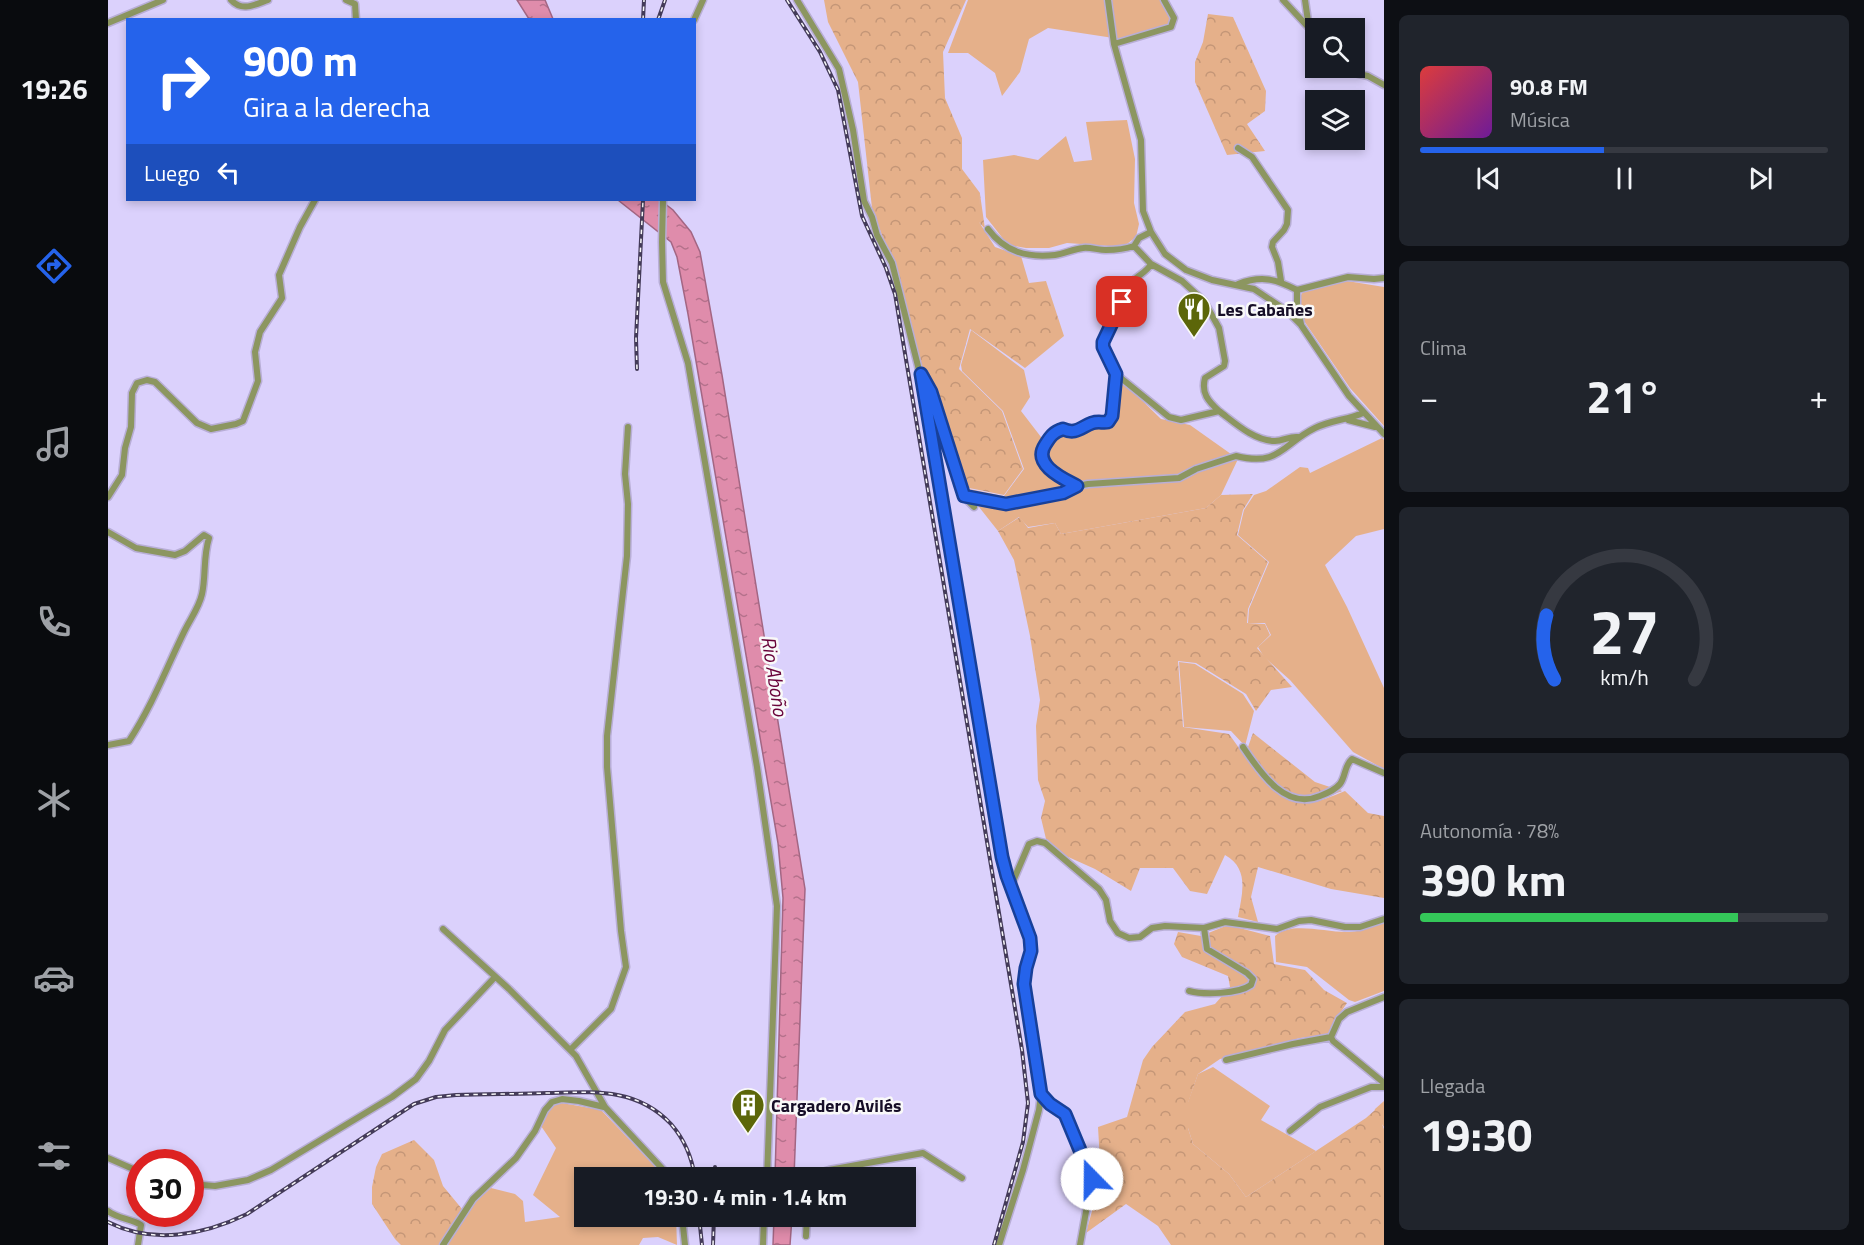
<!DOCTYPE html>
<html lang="es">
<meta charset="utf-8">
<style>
:root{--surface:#171b24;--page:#20242c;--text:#f1f3f6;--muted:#9ea1a6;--line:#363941;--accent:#2563eb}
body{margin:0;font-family:"Titillium Web",sans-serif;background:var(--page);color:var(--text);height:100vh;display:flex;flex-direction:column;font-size:22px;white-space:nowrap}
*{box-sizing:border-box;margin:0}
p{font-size:20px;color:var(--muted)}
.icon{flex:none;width:33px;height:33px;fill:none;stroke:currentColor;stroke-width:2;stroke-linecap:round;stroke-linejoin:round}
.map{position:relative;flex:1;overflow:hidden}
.sheet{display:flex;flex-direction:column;gap:15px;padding:15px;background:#0d0f14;width:480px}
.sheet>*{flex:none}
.hud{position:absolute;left:18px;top:18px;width:570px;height:183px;border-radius:0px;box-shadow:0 3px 9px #0003;background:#2563eb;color:#fff;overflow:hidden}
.fabs{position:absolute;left:1197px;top:18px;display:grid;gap:12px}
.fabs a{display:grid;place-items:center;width:60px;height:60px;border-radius:0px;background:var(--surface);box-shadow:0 3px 9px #0003;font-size:30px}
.speed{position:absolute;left:18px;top:1149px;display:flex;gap:12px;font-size:30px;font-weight:700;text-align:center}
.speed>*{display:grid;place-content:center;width:78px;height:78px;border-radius:50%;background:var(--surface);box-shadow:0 3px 9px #0003;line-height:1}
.speed .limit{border:9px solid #d22;background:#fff;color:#111}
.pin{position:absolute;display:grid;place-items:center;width:51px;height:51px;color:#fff;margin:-26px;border-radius:12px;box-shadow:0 3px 9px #0006}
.me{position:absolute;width:66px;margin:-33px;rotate:338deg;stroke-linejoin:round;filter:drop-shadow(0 0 4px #0008)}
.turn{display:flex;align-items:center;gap:21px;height:126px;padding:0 18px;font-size:27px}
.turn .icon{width:78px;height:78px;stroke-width:2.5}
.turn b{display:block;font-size:42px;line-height:51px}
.then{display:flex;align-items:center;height:57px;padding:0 18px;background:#0003;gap:12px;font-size:22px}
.big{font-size:45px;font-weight:700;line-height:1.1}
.sheet .widget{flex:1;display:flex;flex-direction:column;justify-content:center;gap:9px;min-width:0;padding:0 21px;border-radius:9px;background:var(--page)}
.sheet .dial{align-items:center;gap:0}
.dial svg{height:156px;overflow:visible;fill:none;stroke:var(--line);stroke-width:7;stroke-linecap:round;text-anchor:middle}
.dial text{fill:var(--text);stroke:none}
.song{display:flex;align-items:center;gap:18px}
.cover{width:72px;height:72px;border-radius:9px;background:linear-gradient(135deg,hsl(0 70% 55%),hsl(280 70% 35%))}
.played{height:6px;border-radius:3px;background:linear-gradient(90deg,var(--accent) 45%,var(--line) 45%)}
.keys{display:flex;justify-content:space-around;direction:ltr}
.heat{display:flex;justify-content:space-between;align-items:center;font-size:33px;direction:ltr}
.charge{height:9px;border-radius:4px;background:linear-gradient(90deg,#34c759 78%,var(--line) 0)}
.trip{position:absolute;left:466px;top:1167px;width:342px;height:60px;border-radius:0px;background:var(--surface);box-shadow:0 3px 9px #0003;font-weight:700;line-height:60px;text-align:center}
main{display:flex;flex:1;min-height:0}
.dock{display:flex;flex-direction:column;width:108px;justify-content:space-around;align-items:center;background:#090b0e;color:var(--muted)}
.dock .icon{width:42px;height:42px}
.dock .current{color:var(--accent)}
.dock b{font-size:27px;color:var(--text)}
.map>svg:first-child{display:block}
</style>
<main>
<nav class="dock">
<b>19:26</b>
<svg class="icon current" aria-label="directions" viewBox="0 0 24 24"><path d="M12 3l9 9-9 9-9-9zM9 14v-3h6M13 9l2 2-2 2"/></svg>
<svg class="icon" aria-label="music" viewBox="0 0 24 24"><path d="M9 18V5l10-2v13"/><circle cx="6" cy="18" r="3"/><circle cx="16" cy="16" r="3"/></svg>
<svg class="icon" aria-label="phone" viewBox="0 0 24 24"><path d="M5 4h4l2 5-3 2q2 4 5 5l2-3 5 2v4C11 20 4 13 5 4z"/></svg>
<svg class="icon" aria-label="climate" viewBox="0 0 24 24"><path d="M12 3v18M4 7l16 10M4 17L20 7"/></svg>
<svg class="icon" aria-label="car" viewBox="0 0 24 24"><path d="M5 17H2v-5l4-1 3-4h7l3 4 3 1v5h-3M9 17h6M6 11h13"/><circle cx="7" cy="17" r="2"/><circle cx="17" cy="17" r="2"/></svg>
<svg class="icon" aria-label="filters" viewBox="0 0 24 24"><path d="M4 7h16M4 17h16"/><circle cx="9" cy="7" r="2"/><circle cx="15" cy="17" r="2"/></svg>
</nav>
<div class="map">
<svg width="1276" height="1245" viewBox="0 0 1276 1245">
<defs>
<pattern id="forest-crowns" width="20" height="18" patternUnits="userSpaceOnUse" patternTransform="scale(1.5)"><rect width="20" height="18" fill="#e5b08a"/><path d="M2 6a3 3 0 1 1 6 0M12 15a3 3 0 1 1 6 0" fill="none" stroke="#c49677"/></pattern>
<pattern id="water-ripples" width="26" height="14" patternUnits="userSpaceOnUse" patternTransform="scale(1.5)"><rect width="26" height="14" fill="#df8cab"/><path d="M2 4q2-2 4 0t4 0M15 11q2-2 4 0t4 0" fill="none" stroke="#b4718b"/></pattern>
</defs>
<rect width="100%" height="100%" fill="#dbd1fc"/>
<path fill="#e5b08a" d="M860 0H1054L1065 18 1063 25 1012 39 940 28 921 39 912 72 894 96 887 73 860 53H840Z
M1019 120 1027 159 1026 203 1031 224 1028 237 1015 247 959 243 941 248H918L900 245 878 217 875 160 906 155 930 160 958 136 966 162 984 160 978 122Z
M1239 281 1276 287V426L1242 388 1194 318 1191 298 1195 292Z
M863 330 916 370 922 397 913 411 933 437 942 441 953 432 969 434 988 423 999 425 1009 380 1012 379 1053 419 1082 425 1130 459 1113 495 1098 508 953 534 947 523 920 527 911 517 890 531 856 488 896 496 916 469 895 411 854 371 853 365Z
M1274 438 1276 440V529L1248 536 1217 565 1239 607 1276 688V769L1245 752 1182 680 1156 657 1150 647 1163 635 1157 623H1140L1141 609 1161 562 1130 535 1136 510 1146 495 1158 491 1192 467 1200 468 1202 473Z
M1071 662 1087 664 1135 694 1146 711 1137 746 1123 731 1076 727Z
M1276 922V991L1247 1002 1241 1000 1199 967 1168 962 1167 936C1185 919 1226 936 1249 931 1258 930 1268 925 1276 922Z
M1105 1067 1162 1106 1153 1120 1208 1151 1138 1197 1121 1174 1085 1144 1080 1128V1102L1090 1074Z
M454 1103 493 1110 557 1177 477 1178V1216L568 1217 569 1245 550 1237 535 1238 531 1245H338L367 1202 383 1188 407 1194 415 1201 417 1222 452 1217 425 1195 448 1148 433 1126C438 1114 441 1105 454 1103Z"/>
<path fill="url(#forest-crowns)" d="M716 0H858L835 52 837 98 854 138V169L872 193 871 212 872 194 877 229 871 222 887 247 913 256 921 283 938 281 956 336 917 368 862 329 851 369 894 411 915 469 896 495 856 487 826 388 815 371 792 284 764 208 750 82 720 22Z
M1100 14 1125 17 1158 91 1157 111 1139 124 1157 151 1119 155 1087 82V62L1095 42Z
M1145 494 1135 510 1129 535 1160 562 1140 609 1139 623 1157 624 1162 635 1149 648 1184 687 1163 690 1148 711 1138 694 1088 663 1070 661 1075 727 1121 734 1151 776 1140 747 1145 733 1207 782 1234 791 1206 802 1177 796C1199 809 1217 799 1237 791L1260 813 1276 816V898L1223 889 1150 867 1143 897 1150 922 1130 917C1134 894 1142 869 1117 855L1099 894 1082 891 1065 868H1032L1023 891 987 869 958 856 938 839 933 818 937 801 930 780 928 726 932 700 922 636 906 560 890 531 912 517 920 528 947 523 953 534 1098 508 1113 495Z
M1120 925 1162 936 1166 964 1197 970 1216 990 1239 1003 1226 1022 1220 1035 1192 1038 1112 1059 1090 1074 1080 1103V1128L1085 1144 1121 1174 1138 1197 1258 1118 1267 1110 1264 1117 1267 1109 1276 1101V1127L1274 1124 1276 1129V1245H1063L1050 1226 1018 1204 978 1233 993 1178 990 1127 1019 1117 1035 1060 1044 1047 1077 1012 1107 1004 1122 987 1120 976 1074 957 1066 944 1070 932 1093 936Z
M306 1140 326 1160 335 1186 354 1209 331 1245H293L287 1239 264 1204V1187L268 1167 274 1154Z"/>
<path fill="url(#water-ripples)" stroke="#a36683" stroke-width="1.5" d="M409 0H437L445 19H421Z
M510 200H552L565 210 583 232 592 252 614 375 697 889 686 1177H667L675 898 670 843 580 314 569 257 563 242Z
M666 1217H684L682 1245H665Z"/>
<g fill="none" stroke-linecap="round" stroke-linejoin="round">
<defs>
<path id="minor" d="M123 0C134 12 146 5 160 0
M238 0 247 4 248 20
M689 0 731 69 745 130 756 201 764 217 769 235 784 263 812 374 894 857 899 876 922 938 923 951 918 968 916 984 933 1094 931 1110 915 1170 891 1245
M1000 0 1006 44 1033 140 1035 211 1043 232 1057 254 1078 270 1104 280 1146 289 1179 311 1193 325 1241 396 1276 434
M1175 0 1201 28 1208 53
M1197 0 1201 28
M586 20 595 0
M0 23 55 0
M1006 44 1063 27 1066 18 1056 0
M1224 68 1260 76 1276 85
M1130 148 1144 157 1180 210 1179 224 1176 230 1165 242 1164 247 1170 262 1173 281
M555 200 554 242 555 282 580 363 649 767 669 906 659 1178
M880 229C897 252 919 258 947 255 956 254 965 249 975 248 982 247 990 250 998 250 1008 250 1017 249 1026 246L1031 238 1043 232
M1026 246 1043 264 1074 281 1096 301 1111 328 1117 361 1116 366 1097 378C1093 393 1100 401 1111 411
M1130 284C1154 275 1167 279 1189 290
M1193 324 1189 305V290L1240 277 1266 279 1276 278
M1008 374 1061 417 1073 420 1111 411C1127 423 1146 441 1167 441 1175 441 1182 436 1190 437
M815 377 823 392 853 489 856 497 866 507
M1240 420 1267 427
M969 486C954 477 924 466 938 443 942 438 944 432 951 430 956 429 960 433 965 432 973 431 979 423 986 422 991 421 995 423 1000 422L1004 416 1008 374 995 347V342L1024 282C1030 275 1039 272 1043 264
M0 497 14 475 17 448 23 427 24 393 29 383 39 380 47 382 89 423 103 429 128 424 135 421 150 381 147 352 152 332 174 298 171 275 192 227 207 200
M856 497 898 504 955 493 969 486 980 484 1071 478 1088 469 1128 456C1172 467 1174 444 1207 428 1223 420 1239 420 1255 413
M0 532 28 548 67 555 77 551 96 535 101 538C95 557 98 576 94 594 91 608 82 619 76 632 58 669 44 706 21 741L0 745
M1135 747C1152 772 1177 811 1212 796 1220 793 1227 790 1232 784 1238 776 1236 766 1244 759L1276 773
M903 886 921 844 929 841 937 843 991 889 998 900 1002 921 1010 933 1021 938 1032 937 1044 928 1057 926 1096 928 1117 922 1169 929 1191 921 1203 920 1237 927H1252L1276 919
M335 929 401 989 468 1056 497 1107 563 1178
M1081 991C1096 995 1130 994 1143 985L1145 979 1139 973 1099 949 1096 928
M1223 1037 1225 1041 1276 1083
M462 1050 503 1009 518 967 513 931 499 767V736L519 556 520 504 517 474 520 427
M1118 1060 1185 1044 1223 1037 1231 1019 1239 1012 1276 997
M933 1094 942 1104 957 1114 984 1177 985 1190 979 1206 972 1245
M1182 1131 1212 1107 1263 1087H1276
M0 1158 32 1172
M705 1178 707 1174 721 1170 815 1153 854 1178
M82 1184 107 1186 140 1180 163 1170 284 1097 308 1079 321 1061 337 1030 387 977
M0 1211C8 1218 23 1219 33 1225L30 1245
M574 1216 577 1245
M698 1236 699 1216
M335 1245 365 1199 408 1158 427 1131 437 1110 444 1102 454 1099 471 1101 496 1107
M655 1245 656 1216"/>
</defs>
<use href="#minor" stroke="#b8aed6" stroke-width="9"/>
<use href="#minor" stroke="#8c9660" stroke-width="6"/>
<defs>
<path id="rail" d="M679 0 712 52 730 90 754 216 778 268 787 294 914 1050 920 1103 915 1142 886 1245
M535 20 536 0
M550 20 557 0
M529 369 528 338 535 200
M607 1167V1178
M591 1216 594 1245
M0 1222C45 1245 96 1235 139 1214L306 1104 328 1097 348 1095C378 1094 409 1094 439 1093 485 1092 528 1087 563 1124 576 1139 584 1157 587 1178
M605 1245 606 1216"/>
</defs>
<use href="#rail" stroke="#443b59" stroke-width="4"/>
<use href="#rail" stroke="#f9f9f9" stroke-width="1.5" stroke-dasharray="4.5" stroke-linecap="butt"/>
</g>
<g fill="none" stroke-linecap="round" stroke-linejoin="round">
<defs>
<path id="route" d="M984 1179 957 1114 942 1104 933 1094 916 984 918 968 923 951 922 938 899 876 894 857 813 374 823 392 856 496 898 504 955 493 969 486C956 479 924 465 937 445 942 437 945 432 955 429 968 435 973 427 984 423 990 421 995 423 1000 422L1004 416 1008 374 995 347V342L1014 302"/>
</defs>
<use href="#route" stroke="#184099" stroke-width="15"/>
<use href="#route" stroke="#2563eb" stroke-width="10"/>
</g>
<defs>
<symbol id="restaurant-pin" viewBox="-11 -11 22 30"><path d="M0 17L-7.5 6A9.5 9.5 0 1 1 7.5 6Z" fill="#5c6609" stroke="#f9f9f9"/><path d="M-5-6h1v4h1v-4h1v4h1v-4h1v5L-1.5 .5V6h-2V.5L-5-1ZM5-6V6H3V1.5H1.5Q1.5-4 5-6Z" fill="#fff"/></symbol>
<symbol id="building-pin" viewBox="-11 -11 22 30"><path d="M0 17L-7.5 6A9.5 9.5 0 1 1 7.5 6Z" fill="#5c6609" stroke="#f9f9f9"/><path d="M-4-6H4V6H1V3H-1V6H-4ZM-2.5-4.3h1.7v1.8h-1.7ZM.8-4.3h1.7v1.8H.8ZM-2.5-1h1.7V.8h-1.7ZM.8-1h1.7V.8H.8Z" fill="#fff"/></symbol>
</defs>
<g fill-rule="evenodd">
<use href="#restaurant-pin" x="1067" y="290" width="38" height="52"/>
<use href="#building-pin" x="621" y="1086" width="38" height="52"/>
</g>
<g text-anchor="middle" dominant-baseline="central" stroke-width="5" stroke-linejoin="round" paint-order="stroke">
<g font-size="18" font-weight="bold" fill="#160e27" stroke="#f9f9f9" text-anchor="start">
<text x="1109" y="309">Les Cabañes</text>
<text x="663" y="1105">Cargadero Avilés</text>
</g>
<g font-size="20" font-style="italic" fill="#680239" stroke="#f9f9f9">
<text transform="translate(667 676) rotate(81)">Rio Aboño</text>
</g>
</g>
</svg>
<div class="fabs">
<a><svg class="icon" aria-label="search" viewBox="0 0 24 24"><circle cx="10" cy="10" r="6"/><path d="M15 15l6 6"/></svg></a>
<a><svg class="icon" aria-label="layers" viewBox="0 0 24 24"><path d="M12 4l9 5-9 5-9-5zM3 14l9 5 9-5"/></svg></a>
</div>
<div class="speed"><div class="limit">30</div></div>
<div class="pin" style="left:1014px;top:302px;background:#d93025"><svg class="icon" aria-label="arrive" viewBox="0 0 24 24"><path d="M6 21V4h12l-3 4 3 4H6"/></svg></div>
<svg class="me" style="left:984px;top:1179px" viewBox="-20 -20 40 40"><circle r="19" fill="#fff"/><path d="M0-13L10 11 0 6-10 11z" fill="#2563eb"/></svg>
<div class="trip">19:30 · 4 min · 1.4 km</div>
<div class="hud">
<div class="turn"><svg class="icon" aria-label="right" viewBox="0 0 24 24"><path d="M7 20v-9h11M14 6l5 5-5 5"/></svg><div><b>900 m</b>Gira a la derecha</div></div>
<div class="then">Luego<svg class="icon" aria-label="left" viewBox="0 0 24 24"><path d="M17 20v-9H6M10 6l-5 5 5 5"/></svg></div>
</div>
</div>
<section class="sheet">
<div class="widget">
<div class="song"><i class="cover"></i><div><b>90.8 FM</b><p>Música</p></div></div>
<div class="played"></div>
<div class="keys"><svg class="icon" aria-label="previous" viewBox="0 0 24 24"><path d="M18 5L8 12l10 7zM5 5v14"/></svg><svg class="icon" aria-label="pause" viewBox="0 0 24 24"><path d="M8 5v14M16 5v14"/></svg><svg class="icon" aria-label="next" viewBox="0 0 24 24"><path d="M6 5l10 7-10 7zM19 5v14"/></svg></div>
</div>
<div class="widget"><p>Clima</p>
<div class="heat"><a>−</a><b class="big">21°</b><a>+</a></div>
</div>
<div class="widget dial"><svg viewBox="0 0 100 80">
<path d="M14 69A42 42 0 1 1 86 69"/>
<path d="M14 69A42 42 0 0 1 10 36" stroke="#2563eb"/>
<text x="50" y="56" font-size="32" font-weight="700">27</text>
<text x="50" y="72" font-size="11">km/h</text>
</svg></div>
<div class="widget"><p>Autonomía · 78%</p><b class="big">390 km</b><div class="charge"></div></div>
<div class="widget"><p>Llegada</p><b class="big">19:30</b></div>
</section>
</main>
